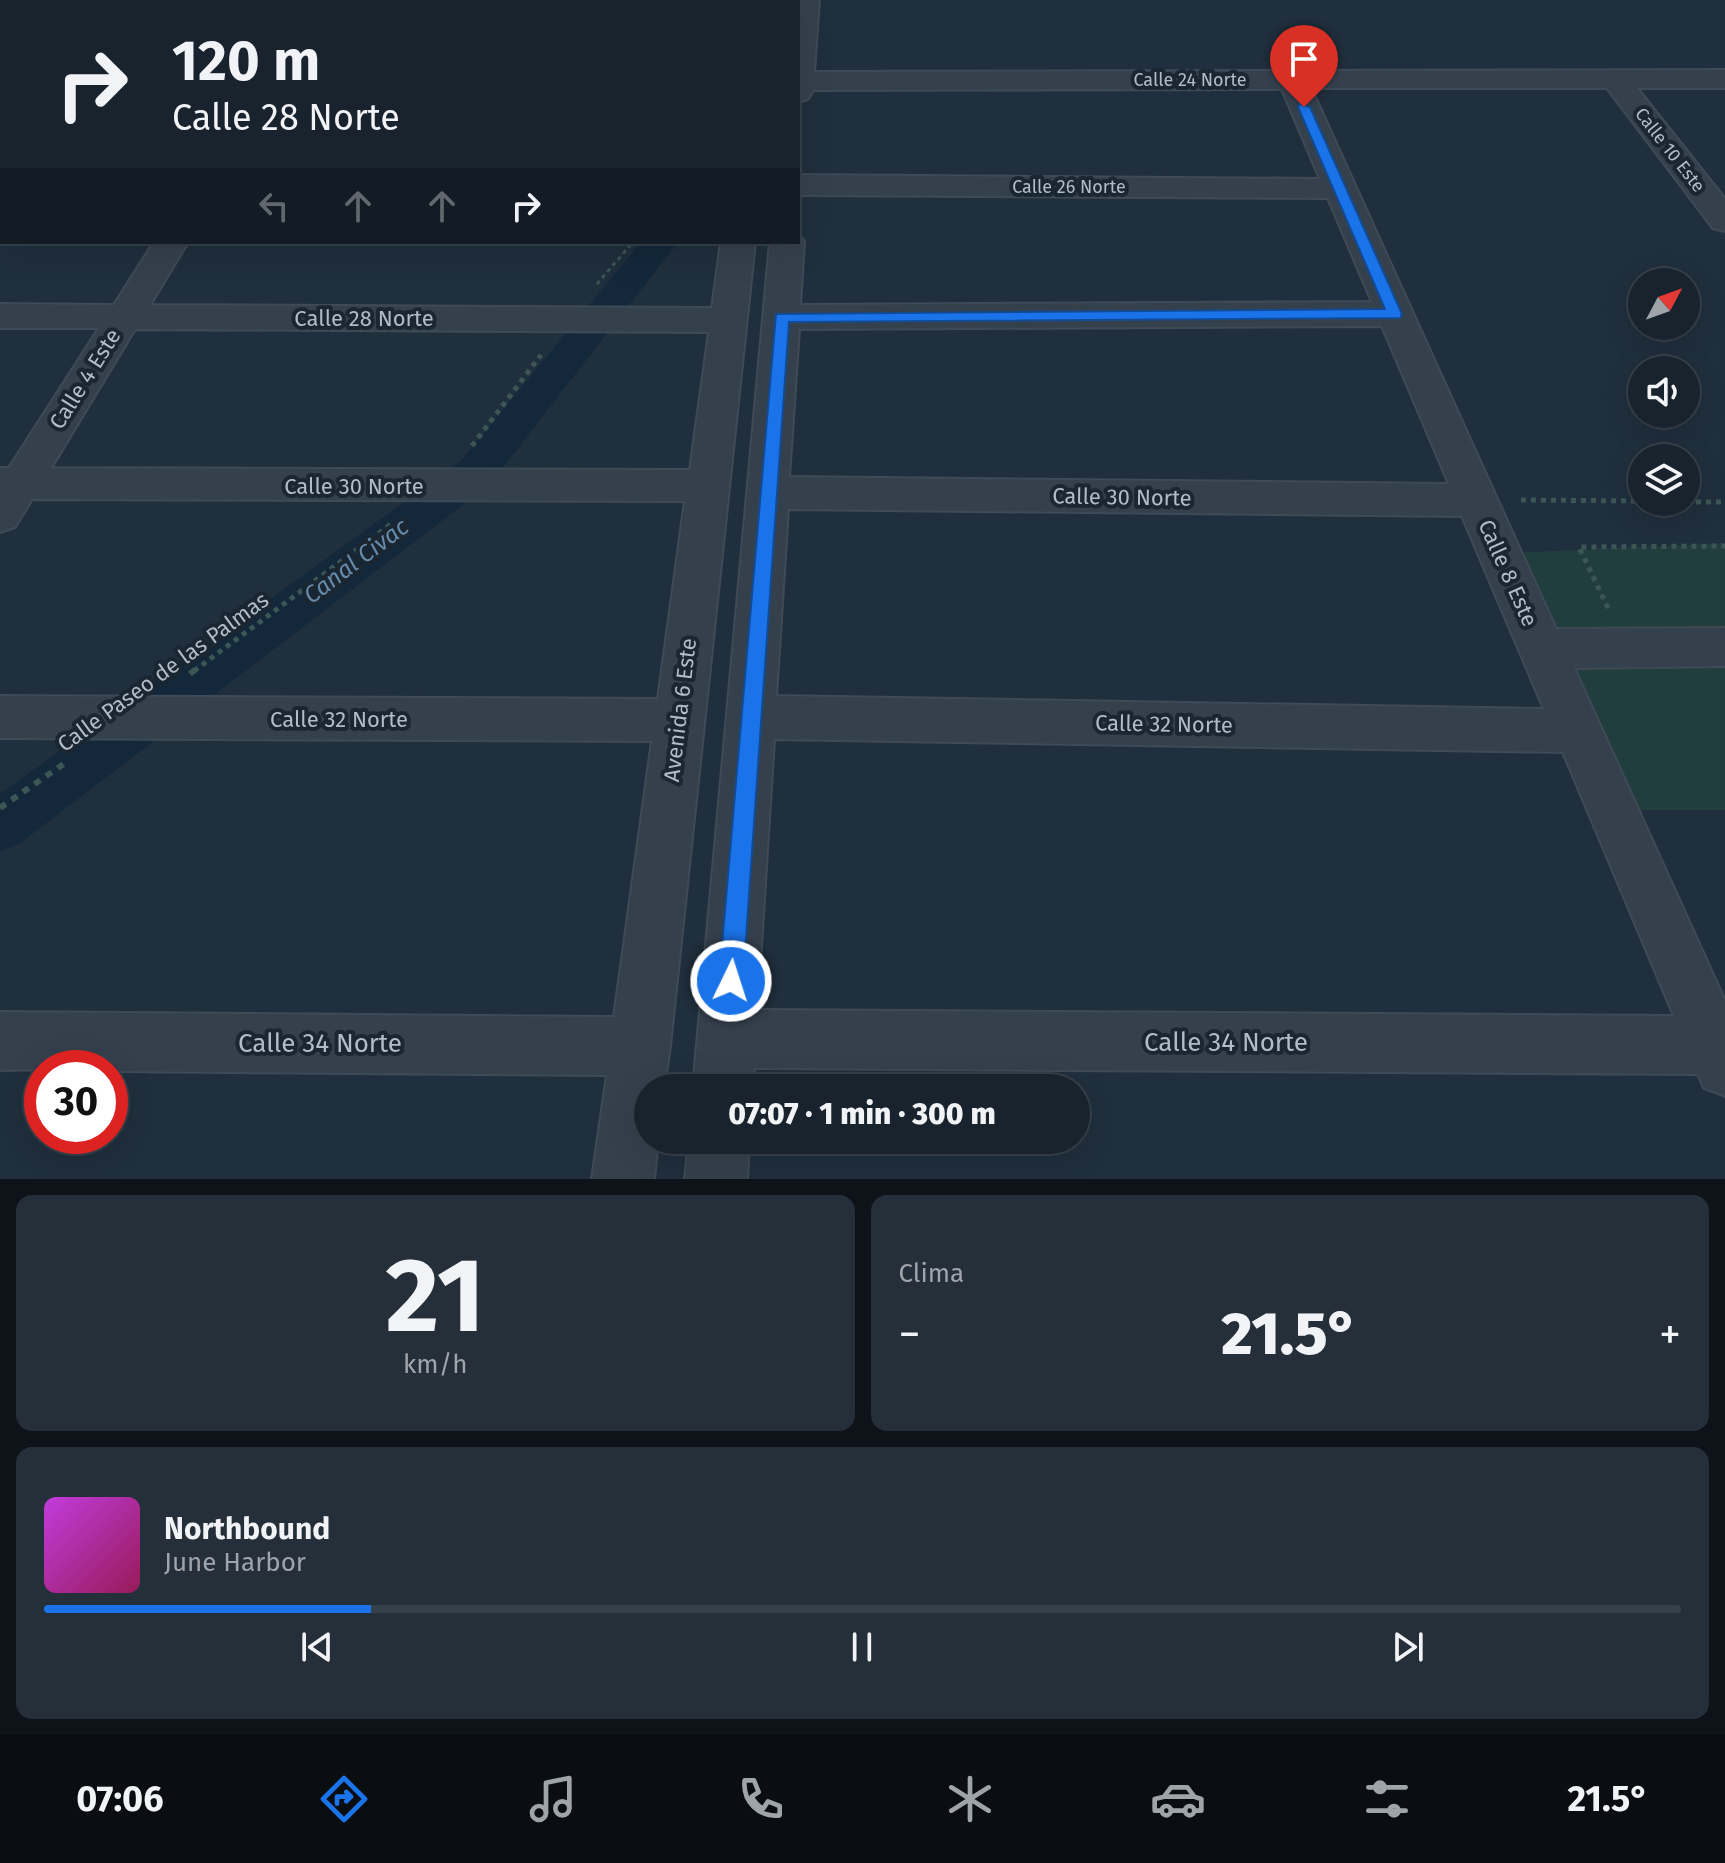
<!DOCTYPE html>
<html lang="es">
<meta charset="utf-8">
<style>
:root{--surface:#18232e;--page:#252f3a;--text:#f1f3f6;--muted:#9fa4aa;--line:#36404a;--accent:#1a73e8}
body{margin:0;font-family:"Fira Sans",sans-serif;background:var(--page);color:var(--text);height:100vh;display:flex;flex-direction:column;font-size:30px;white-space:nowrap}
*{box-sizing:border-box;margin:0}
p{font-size:26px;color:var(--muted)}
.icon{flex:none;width:44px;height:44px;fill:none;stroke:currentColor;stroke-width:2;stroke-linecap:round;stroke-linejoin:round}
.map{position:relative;height:1179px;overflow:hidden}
.sheet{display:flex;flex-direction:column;gap:16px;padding:16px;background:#0d1319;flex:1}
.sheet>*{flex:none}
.top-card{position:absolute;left:0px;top:0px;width:800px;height:244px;box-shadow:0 8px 32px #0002,0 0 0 2px var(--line);background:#18232e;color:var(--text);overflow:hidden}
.needle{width:52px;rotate:49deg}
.tools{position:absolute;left:1628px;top:268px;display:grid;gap:16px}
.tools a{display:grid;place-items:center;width:72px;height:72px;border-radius:50%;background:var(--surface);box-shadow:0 8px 32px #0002,0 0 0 2px var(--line);font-size:40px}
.speed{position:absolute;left:24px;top:1050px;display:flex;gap:16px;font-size:40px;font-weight:700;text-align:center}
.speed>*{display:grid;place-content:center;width:104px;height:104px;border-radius:50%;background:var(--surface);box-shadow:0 8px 32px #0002,0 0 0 2px var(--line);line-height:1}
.speed .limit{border:12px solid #d22;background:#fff;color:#111}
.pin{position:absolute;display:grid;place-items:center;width:68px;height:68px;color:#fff;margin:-82px -34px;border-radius:50% 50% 50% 0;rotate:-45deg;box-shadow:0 0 8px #0007}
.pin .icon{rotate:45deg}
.me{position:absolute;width:88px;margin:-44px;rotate:4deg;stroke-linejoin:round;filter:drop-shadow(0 0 6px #0008)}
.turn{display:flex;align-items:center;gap:28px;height:168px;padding:0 40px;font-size:36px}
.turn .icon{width:104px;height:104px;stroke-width:2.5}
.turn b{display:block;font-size:56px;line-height:68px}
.lanes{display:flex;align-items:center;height:76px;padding:0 40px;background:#0003;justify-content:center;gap:40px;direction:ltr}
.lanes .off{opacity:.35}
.big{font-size:60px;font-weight:800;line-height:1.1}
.sheet .tile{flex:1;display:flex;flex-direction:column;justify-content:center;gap:12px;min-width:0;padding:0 28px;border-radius:16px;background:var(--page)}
.sheet .dial{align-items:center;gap:0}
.dial b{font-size:104px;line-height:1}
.song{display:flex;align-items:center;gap:24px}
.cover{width:96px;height:96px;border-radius:12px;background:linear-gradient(135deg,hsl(290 70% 55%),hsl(330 70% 35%))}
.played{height:8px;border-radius:4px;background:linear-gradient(90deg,var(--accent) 20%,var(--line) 20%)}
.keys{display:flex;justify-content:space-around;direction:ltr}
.heat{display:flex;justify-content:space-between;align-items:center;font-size:44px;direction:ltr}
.sheet .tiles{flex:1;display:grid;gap:16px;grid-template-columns:1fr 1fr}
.tile:last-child{grid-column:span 2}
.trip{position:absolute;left:634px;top:1074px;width:456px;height:80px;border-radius:40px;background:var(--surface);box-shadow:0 8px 32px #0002,0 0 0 2px var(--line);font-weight:800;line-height:80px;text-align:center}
.dock{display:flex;height:128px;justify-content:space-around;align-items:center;background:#0a0e12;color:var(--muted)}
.dock .icon{width:56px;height:56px}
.dock .active{color:var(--accent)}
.dock b{font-size:36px;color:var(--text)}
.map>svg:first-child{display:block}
</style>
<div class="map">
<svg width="1725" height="1179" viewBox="0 0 1725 1179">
<rect width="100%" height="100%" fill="#202f3d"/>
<path fill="#223d3e" d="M1725 543V810H1629L1511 553Z"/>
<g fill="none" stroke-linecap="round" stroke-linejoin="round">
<path fill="#13283b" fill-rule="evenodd" d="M641 242H678L490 484 19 844 0 851V794L460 462Z"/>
<defs>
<path id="minor" d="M754 0H780V2H754Z
M793 0H819L814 72 1725 70V88H1637L1725 199V231L1713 228 1607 88H1311L1556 629 1725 628V666L1574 668 1725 1001V1096L1704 1088 1698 1074 754 1068 753 1088H693L770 242H798V234L804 242 800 305 1372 302 1328 198 798 195V175L1320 179 1282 89 813 90 808 99 798 102V2ZM1382 326 1449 484 789 477 799 329ZM788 509 1462 516 1544 709 776 696ZM774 739 1563 752 1674 1016 757 1010Z
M0 68H2V86H0Z
M0 173H2V193H0Z
M154 242H188L150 305 712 308 721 242H755L670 1046 664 1088H648V1140H658L654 1179H592L607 1075 110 1071V1068L0 1070V1012L614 1017 652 741 0 738V696L658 699 685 501 32 499 15 527 0 532V468H9L99 328H0V304L114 305ZM135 329 709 332 690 470 51 468Z
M689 1140H749L747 1179H685Z"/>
</defs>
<use href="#minor" stroke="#3e4a55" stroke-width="4"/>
<path stroke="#3b5655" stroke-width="3" stroke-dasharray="4 4" stroke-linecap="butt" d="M597 284 633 242"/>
<path stroke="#3b5655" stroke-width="5" stroke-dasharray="5 5" stroke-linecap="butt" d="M472 446 541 355
M1521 500 1642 501
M1686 502H1725
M1608 608 1579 547 1725 546
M194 671 391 524"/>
<path stroke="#3b5655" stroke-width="6" stroke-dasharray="7 7" stroke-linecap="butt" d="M190 674 196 669
M0 808 65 763"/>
<use href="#minor" fill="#34414d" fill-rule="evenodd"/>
</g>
<path fill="#1a73e8" stroke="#114b97" stroke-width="2" d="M1299 104 1310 107 1402 314 1400 318 789 322 743 981 739 989 731 992 723 989 719 981 776 314 1385 309 1298 107Z"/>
<g text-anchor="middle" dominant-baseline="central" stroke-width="8" stroke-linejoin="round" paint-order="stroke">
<g font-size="18" fill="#b0bcc8" stroke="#1a2631">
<text x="1190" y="80">Calle 24 Norte</text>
<text transform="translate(1670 150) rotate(52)">Calle 10 Este</text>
<text x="1069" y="187">Calle 26 Norte</text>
</g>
<g font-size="22" fill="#b0bcc8" stroke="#1a2631">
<text x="364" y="318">Calle 28 Norte</text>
<text transform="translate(85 379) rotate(-58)">Calle 4 Este</text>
<text x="354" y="486">Calle 30 Norte</text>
<text transform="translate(1122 497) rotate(1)">Calle 30 Norte</text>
<text transform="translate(1508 573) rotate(66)">Calle 8 Este</text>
<text transform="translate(163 672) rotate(-36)">Calle Paseo de las Palmas</text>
<text transform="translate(680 710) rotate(-83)">Avenida 6 Este</text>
<text x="339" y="719">Calle 32 Norte</text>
<text transform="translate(1164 724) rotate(1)">Calle 32 Norte</text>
</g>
<g font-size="24" font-style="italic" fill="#668aaa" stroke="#1a2631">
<text transform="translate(356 561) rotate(-37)">Canal Civac</text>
</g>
<g font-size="26" fill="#b0bcc8" stroke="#1a2631">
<text x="1226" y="1042">Calle 34 Norte</text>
<text x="320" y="1043">Calle 34 Norte</text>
</g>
</g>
</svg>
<div class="tools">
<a><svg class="needle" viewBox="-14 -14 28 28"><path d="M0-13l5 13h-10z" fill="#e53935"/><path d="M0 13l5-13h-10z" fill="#9fa4aa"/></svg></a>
<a><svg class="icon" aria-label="sound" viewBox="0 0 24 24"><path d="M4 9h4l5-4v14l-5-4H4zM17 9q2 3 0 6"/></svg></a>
<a><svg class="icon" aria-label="layers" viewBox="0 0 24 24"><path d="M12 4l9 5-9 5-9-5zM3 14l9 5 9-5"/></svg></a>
</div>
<div class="speed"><div class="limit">30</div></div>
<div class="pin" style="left:1304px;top:107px;background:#d93025"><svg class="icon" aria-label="arrive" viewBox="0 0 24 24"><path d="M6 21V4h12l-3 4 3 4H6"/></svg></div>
<svg class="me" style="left:731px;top:981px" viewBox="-20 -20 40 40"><circle r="17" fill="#1a73e8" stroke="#fff" stroke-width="3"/><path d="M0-11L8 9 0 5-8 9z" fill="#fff"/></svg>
<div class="trip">07:07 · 1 min · 300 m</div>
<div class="top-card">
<div class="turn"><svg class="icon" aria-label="right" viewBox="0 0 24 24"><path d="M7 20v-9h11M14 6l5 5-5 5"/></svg><div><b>120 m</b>Calle 28 Norte</div></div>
<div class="lanes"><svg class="icon off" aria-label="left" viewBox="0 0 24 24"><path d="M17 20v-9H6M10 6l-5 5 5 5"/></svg><svg class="icon off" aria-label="ahead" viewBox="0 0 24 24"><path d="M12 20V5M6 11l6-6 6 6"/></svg><svg class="icon off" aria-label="ahead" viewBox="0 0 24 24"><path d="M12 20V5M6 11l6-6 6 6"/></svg><svg class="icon" aria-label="right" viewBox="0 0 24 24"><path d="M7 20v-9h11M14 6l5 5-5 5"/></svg></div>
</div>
</div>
<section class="sheet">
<div class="tiles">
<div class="tile dial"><b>21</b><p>km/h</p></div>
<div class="tile"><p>Clima</p>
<div class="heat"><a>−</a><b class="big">21.5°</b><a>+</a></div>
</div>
<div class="tile">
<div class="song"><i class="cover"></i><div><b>Northbound</b><p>June Harbor</p></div></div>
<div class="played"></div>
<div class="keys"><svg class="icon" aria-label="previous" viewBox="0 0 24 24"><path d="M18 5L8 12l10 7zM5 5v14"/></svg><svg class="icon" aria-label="pause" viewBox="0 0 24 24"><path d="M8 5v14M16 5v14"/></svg><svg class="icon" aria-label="next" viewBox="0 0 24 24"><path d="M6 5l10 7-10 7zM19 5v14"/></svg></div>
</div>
</div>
</section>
<nav class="dock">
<b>07:06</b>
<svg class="icon active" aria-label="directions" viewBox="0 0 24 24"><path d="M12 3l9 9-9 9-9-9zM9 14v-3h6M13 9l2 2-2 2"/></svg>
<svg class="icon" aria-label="music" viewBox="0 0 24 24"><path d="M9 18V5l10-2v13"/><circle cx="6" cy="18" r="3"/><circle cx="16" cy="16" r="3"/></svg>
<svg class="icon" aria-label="phone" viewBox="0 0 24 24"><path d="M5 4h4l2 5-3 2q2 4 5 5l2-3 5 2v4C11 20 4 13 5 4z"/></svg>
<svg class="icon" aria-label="climate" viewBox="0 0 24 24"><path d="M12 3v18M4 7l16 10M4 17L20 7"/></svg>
<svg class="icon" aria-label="car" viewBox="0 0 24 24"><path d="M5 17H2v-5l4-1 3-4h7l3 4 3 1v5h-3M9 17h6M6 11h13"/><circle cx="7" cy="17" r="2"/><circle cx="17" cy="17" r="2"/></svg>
<svg class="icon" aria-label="filters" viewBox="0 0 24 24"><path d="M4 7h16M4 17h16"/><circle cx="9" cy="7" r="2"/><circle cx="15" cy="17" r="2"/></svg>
<b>21.5°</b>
</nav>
